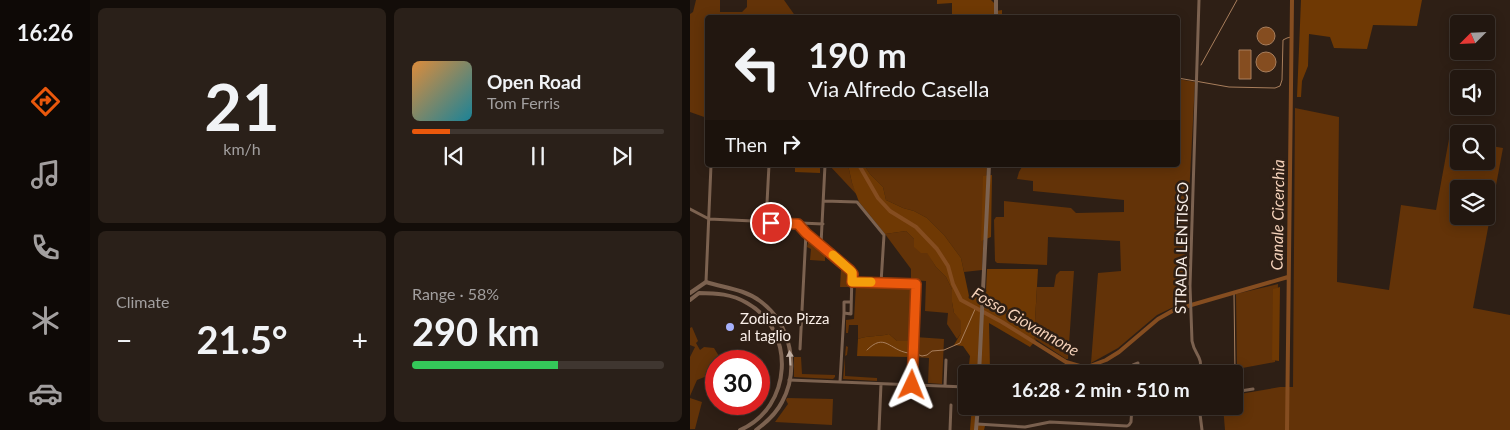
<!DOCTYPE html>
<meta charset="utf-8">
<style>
:root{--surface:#221710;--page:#2a2019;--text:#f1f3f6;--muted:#a29f9f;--line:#3f3630;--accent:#ea580c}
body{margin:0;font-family:Lato,sans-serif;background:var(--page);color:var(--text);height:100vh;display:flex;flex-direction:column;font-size:19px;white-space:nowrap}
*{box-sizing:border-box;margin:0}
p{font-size:16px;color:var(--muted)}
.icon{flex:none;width:28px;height:28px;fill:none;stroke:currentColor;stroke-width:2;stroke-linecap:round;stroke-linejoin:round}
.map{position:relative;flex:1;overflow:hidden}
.drawer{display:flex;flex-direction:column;gap:8px;padding:8px;background:#130d09;width:600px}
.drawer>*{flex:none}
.hud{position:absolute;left:15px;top:15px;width:475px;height:152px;border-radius:5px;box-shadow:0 2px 12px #0003,0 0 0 1px var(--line);background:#221710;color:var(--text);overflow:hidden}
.needle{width:32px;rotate:246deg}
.fabs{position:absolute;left:760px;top:15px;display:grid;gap:10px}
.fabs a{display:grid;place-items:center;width:45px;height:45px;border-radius:5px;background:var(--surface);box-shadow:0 2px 12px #0003,0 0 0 1px var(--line);font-size:25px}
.speed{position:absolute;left:15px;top:350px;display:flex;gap:10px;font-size:25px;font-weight:700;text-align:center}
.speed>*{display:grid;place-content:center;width:65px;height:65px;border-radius:50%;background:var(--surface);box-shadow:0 2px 12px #0003,0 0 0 1px var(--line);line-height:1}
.speed .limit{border:8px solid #d22;background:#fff;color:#111}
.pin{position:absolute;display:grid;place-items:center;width:42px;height:42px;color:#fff;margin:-21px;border:2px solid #fff;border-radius:50%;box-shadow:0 1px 5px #0007}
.me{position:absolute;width:55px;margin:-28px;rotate:2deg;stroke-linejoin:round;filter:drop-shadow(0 0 4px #0008)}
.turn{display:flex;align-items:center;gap:18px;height:105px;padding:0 20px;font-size:22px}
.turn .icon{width:65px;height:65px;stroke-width:2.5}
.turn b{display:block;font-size:35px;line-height:42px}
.then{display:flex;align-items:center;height:48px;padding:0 20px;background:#0003;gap:10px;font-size:19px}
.big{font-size:38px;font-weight:700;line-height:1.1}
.drawer .card{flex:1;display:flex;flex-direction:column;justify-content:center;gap:8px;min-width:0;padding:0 18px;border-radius:8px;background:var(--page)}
.drawer .dial{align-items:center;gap:0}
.dial b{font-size:65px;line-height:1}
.song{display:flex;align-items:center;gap:15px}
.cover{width:60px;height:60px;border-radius:8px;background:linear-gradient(135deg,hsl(30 70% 55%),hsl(190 70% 35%))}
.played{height:5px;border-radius:2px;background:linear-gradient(90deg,var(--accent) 15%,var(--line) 15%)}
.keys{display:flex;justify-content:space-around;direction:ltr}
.heat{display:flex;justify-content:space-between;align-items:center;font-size:28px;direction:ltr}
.charge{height:8px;border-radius:4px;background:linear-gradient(90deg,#34c759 58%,var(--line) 0)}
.drawer .tiles{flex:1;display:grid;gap:8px;grid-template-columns:repeat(2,1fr)}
.trip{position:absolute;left:268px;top:365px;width:285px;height:50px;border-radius:5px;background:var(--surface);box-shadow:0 2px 12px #0003,0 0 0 1px var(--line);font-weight:700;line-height:50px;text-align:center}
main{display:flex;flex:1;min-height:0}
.tab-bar{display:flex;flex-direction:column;width:90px;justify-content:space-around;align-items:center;background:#0e0906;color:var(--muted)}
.tab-bar .icon{width:35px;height:35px}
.tab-bar .selected{color:var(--accent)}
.tab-bar b{font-size:22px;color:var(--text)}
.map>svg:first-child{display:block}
</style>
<main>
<nav class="tab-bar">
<b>16:26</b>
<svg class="icon selected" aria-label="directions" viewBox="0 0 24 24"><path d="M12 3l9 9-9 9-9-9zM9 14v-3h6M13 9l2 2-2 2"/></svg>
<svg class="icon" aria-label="music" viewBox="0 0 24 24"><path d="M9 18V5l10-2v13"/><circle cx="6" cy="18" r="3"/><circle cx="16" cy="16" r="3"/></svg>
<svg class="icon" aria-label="phone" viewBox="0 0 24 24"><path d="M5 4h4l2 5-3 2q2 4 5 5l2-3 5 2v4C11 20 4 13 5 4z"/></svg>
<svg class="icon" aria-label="climate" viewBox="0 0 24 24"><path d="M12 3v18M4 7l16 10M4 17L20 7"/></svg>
<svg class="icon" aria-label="car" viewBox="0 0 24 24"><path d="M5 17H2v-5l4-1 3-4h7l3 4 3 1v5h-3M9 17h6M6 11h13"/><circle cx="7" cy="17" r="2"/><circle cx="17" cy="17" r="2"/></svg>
</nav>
<section class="drawer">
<div class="tiles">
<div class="card dial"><b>21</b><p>km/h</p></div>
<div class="card">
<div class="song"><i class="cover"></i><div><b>Open Road</b><p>Tom Ferris</p></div></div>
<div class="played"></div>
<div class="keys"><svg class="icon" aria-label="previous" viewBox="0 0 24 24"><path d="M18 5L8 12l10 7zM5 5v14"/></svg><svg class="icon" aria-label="pause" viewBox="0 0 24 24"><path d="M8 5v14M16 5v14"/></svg><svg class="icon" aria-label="next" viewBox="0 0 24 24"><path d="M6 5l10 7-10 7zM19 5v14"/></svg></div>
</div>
<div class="card"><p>Climate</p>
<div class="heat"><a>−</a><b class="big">21.5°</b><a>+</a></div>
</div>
<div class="card"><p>Range · 58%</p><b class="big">290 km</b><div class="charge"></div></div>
</div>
</section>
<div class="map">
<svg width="820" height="430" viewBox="0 0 820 430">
<rect width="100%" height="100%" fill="#2e1f15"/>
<path fill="#633308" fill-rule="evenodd" d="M6 0H30V12H52L57 7V0H94L106 17 18 18 17 118 0 112V14L3 12Z
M488 79 505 82 495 272 496 301 467 315 428 348 401 363 408 273 431 271 430 241 358 237 357 265 307 263 305 261 304 220 306 217H314V201L381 208 386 213 434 212V200L343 191V181L327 179 329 172 333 165H488Z
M605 108 649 117 647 282 699 290 711 205 746 210 759 139 769 140V161H796V145L813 148 783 308 820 315V430H535L533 406H544V395L590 387H603ZM769 189H796V216H769Z
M139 165H158L162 183 168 196Z
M174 165H297L292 270 274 272 271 258 254 235 237 218 224 211 213 208 196 200 193 187 180 174Z
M216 231 237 252 246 267 256 277 262 289V302L264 313 272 321 271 333 267 339 257 324 258 313 235 311 236 281 221 280V269L195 234Z
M119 239 135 254V261L120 260 121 249 117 247Z
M140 258 158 274V287H150L151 270 140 261Z
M370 271H384L378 359H376L344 338 347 287H364L366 275Z
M588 284 585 362 547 369 546 294Z
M166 285 223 287 220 341H207L199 334C188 337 179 335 168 339V325H159L158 333H156V320L164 319Z
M2 327 8 341 6 343 10 350 14 347 24 348 32 361H26V375L22 374 7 380 0 396V357L5 347 0 345V328Z
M225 337 254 339 252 384 238 383 239 358 224 357Z
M156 346 158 347 157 355 155 356V376L187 378V381L153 379Z
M104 357H111L112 374 145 375V377L143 379 104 377Z
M0 398 12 402 5 429H0Z
M97 398 143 399 142 425 85 422 98 404 96 400Z"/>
<path fill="#6f3904" d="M247 0H301L305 4 306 11 312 10V17H262V3L247 4Z
M611 0H732L727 26 683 25 677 49 644 48 640 37 619 34 618 66 612 81 611 97H607Z
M105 165H130V173L105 172Z
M158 165H174L180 174 193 187 196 200 213 208 224 211 237 218 254 235 271 258 279 296 285 297 289 288 296 290 297 269H348L344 338 346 340 340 347 299 323 300 370 297 374H278L280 356 273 346 264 345 271 333V321L264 313 262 302V289L256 277 246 267 237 253H231L224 247V239L216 231 195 234 169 202 162 183Z
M302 175 301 237 291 241 293 176Z
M590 287 589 361 582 360 583 289Z
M199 334 207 341H220L219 357 167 356 168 339C179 335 188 337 199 334Z
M282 406H286L285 421 295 426 294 430H280Z"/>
<path fill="#854d20" stroke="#a87e5c" d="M567 36a9 9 0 1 1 18 0a9 9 0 1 1-18 0Z
M549 50H561V79H549Z
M566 62a10 10 0 1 1 20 0a10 10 0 1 1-20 0Z"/>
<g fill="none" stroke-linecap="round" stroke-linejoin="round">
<path stroke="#a87e5c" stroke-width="1" d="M511 65 547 0
M488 78 539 87 585 88 590 86 592 80 593 40 597 38 601 37
M177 350C195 332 199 350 218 353
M224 353 232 356 237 355 242 351 254 350 270 343 286 307
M544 376 545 372 544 293"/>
<path stroke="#854d20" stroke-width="4" d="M169 165 188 198 200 211 226 227 247 249 258 266 263 284 271 300 312 322 376 362 393 367 400 366 416 360 429 352 468 319 484 310 598 277
M597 430 602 0"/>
<path stroke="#7c6250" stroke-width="3" d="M134 201 167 202 194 235 191 283
M0 209 19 219 133 224
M76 222 79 165
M108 224 116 233 162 272 161 314 154 313V302H161
M131 244 135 165
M16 282 21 165
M162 282 226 284 221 385
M110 349 116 233
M442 374 443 365 448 363
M509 374C514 355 505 357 502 341L500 286 509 0
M99 380 276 387
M150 382 154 313
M255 386 256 360
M544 392 563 389
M509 406 512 430
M287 424 335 427 360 422 437 426 439 425 441 422 442 406
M189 430 191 384
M260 430 261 405"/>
<path stroke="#7c6250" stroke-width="4" d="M306 0V18
M0 293 16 282C35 288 54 289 70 301 101 324 110 369 92 402 86 414 77 422 66 430
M0 300 9 293C26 293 42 294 57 303 107 331 102 408 50 430
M289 374 299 165
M286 430 288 406"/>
</g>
<defs><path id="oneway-solid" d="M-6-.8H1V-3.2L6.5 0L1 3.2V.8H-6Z" transform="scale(1.25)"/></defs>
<use fill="#c1b0a4" href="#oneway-solid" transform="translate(100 358) rotate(-94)"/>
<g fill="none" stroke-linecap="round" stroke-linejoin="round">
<defs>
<path id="route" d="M81 223 108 224 116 233 160 270 163 274 162 282 226 284 222 385"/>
</defs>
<use href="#route" stroke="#983908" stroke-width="12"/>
<use href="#route" stroke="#ea580c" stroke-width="9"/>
<path stroke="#f59e0b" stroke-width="9" d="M143 255 162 272V282H181"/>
</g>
<circle fill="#a6b1fc" stroke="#2e1f15" stroke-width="2" cx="40" cy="327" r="5"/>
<g text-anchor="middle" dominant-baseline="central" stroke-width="5" stroke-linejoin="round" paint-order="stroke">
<g font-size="15" fill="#faefe8" stroke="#2e1f15">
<text transform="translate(491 248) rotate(-89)">STRADA LENTISCO</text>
</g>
<g font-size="15" fill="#faefe8" stroke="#2e1f15" text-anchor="start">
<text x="50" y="318">Zodiaco Pizza<tspan x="50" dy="17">al taglio</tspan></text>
</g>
<g font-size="16" font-style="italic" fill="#f5d2ba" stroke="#2e1f15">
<text transform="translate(587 215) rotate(-89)">Canale Cicerchia</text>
<text transform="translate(336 321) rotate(30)">Fosso Giovannone</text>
</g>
</g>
</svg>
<div class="fabs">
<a><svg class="needle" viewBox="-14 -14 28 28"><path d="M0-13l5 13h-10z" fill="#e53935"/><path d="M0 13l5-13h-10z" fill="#a29f9f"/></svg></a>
<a><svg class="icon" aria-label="sound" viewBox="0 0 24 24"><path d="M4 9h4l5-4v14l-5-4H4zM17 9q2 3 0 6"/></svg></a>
<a><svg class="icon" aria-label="search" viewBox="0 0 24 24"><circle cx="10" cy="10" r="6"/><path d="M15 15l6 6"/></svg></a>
<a><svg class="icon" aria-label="layers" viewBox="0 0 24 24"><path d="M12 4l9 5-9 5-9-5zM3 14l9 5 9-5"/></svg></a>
</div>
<div class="speed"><div class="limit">30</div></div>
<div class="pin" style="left:81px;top:223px;background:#d93025"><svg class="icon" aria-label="arrive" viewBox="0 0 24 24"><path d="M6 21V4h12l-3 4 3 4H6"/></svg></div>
<svg class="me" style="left:222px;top:385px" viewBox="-20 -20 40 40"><path d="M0-17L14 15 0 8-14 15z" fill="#ea580c" stroke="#fff" stroke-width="4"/></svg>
<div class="trip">16:28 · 2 min · 510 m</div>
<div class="hud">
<div class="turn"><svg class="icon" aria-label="left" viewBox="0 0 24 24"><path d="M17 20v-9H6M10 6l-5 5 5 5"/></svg><div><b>190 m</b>Via Alfredo Casella</div></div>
<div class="then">Then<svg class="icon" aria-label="right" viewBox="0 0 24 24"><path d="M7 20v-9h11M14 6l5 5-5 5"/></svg></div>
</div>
</div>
</main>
